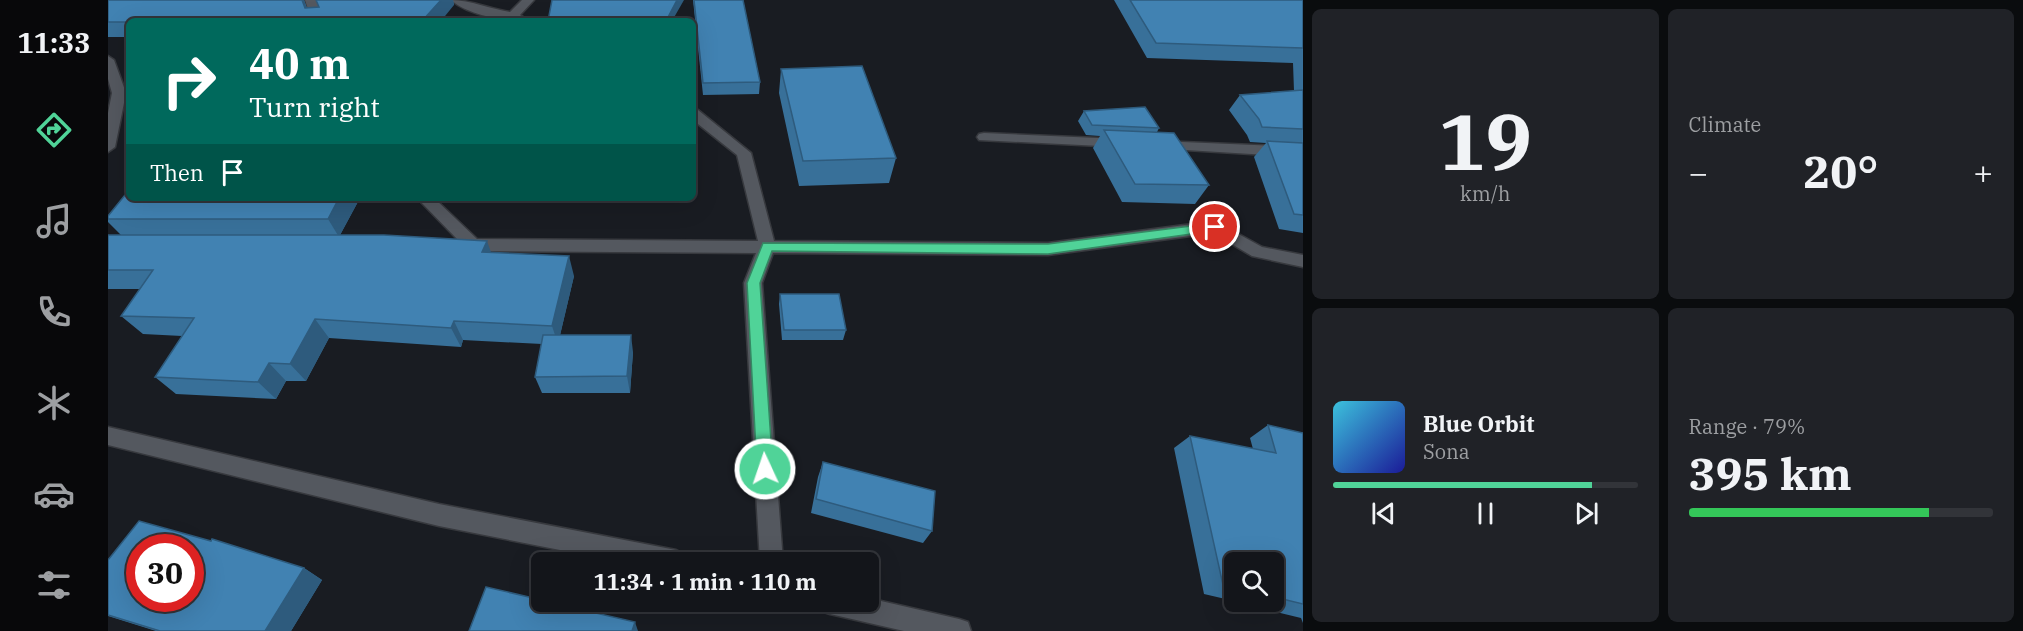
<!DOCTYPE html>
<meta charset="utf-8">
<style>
:root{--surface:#13151a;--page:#202227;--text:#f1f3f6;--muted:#9d9fa2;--line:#323439;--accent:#50d398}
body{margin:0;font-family:"IBM Plex Serif",serif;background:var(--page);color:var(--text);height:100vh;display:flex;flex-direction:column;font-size:22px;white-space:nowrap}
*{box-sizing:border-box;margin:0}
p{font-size:20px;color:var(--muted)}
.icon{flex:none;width:33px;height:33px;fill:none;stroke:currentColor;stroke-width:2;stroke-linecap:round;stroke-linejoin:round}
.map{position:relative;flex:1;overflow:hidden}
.drawer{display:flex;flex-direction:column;gap:9px;padding:9px;background:#0a0c0e;width:720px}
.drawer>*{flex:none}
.top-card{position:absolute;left:18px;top:18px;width:570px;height:183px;border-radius:9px;box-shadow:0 6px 24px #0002,0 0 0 2px var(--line);background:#00695c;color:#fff;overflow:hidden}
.buttons{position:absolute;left:1116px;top:552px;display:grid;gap:12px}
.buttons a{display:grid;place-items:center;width:60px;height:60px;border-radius:9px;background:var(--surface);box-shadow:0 6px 24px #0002,0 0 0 2px var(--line);font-size:30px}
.speed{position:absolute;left:18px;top:534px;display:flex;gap:12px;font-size:30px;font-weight:700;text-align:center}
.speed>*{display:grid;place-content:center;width:78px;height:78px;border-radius:50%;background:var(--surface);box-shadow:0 6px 24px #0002,0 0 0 2px var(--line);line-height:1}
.speed .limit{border:9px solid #d22;background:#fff;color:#111}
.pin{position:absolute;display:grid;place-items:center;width:51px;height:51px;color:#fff;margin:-26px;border:3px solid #fff;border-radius:50%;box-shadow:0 2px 6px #0007}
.me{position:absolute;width:66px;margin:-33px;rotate:357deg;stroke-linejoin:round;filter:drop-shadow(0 0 4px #0008)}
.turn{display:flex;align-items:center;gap:21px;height:126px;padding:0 24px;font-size:27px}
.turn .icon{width:78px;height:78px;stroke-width:2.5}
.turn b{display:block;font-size:42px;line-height:51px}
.then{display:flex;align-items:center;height:57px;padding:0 24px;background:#0003;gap:12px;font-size:22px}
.big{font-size:45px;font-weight:700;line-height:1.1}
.drawer .card{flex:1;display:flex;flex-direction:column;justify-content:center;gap:9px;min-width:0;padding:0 21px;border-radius:9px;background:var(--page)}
.drawer .dial{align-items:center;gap:0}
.dial b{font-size:78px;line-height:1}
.song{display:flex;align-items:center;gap:18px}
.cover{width:72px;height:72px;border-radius:9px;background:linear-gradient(135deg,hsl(190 70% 55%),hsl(240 70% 35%))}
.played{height:6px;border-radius:3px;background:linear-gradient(90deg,var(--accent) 85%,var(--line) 85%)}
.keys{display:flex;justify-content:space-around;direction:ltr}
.heat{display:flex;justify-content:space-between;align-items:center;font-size:33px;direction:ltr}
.charge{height:9px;border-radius:4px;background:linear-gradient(90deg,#34c759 79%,var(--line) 0)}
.drawer .tiles{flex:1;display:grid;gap:9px;grid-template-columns:repeat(2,1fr)}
.trip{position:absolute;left:423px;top:552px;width:348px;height:60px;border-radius:9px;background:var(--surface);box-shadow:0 6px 24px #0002,0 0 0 2px var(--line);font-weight:700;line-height:60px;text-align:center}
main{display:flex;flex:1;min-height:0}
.menu{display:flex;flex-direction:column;width:108px;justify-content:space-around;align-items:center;background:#08080a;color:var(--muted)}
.menu .icon{width:42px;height:42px}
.menu .selected{color:var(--accent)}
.menu b{font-size:27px;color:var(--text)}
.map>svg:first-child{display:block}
</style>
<main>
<nav class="menu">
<b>11:33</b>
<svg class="icon selected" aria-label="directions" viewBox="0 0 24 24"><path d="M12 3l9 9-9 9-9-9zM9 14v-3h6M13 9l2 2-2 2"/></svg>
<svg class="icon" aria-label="music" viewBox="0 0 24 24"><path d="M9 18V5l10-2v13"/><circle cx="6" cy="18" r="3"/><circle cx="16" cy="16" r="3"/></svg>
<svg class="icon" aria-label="phone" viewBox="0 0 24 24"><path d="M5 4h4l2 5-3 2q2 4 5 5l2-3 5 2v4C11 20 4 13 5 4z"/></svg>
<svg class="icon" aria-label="climate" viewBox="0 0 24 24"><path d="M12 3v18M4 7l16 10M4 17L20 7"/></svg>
<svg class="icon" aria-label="car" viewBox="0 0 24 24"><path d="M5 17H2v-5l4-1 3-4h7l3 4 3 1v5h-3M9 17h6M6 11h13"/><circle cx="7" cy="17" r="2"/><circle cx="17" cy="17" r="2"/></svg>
<svg class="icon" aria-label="filters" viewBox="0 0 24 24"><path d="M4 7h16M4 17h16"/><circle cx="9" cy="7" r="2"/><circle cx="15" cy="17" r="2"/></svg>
</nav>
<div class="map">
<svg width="1195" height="631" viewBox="0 0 1195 631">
<rect width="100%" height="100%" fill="#191c22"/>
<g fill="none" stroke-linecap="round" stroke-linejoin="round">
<defs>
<path id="minor" d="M197 0H209L216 21H204Z
M343 0C363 0 382 9 402 12L414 0H426L412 15 421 21C398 21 361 16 343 0Z
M0 56 6 60 18 93 7 147 0 152V113L4 93 0 79Z
M585 109 590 110 643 153 666 241 940 243 1107 221 1154 247 1195 255V267L1144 256 1105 233 940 255 665 253 654 283 675 562H652L636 283 648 253 356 251 350 249 348 245 351 241 309 198H326L369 239 650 241 629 155 585 120Z
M876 133 1013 139 1020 143 1013 147 871 140 869 137 871 134Z
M1050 141 1195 147V157L1045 148 1043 145Z
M0 427 331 504 568 550 576 554 580 562H513L331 526 0 445Z
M760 598 851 619 860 622 863 631H796L722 614 713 611 710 602H760Z"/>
</defs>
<use href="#minor" stroke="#37393e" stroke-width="3"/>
<use href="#minor" fill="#54585f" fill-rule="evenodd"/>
</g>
<path fill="#387099" d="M0 0H196L199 8 211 7 208 0H345L346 5 21 21V37H0Z
M585 0H635L652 82 651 94 595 95Z
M1006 0H1195V233L1171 229 1146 157 1158 143 1142 142 1139 135 1121 110 1132 95 1186 91 1185 63 1039 58Z
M673 69 788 158 781 183 691 186 671 93Z
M976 111 1051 128 1049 132 1101 185 1087 204 1014 202 985 148 992 136 978 135 970 121Z
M21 198H252L232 235 383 253 466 276 452 335 525 352 522 393H434L427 377 434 344 355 340 353 347 221 338 198 381H178L168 399 68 394 47 377 74 336 35 334 13 316 32 289H0V235H13L0 222V216Z
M672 294 738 330 735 340H674L671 304Z
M1160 425 1195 433V623L1193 618 1127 602H1166V562H1126V601L1096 594 1066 448 1082 436 1145 449 1142 438Z
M715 462 824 531 815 543 703 513 710 477Z
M0 560 196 568 214 580 183 631H48L0 616Z"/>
<path fill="#2e5b7d" d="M194 0H196L203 21 197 8Z
M333 0H345L346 5 333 21H314Z
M569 0H576L564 21H558Z
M231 198H252L231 237 220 219Z
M379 241 386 261 374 252Z
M461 256 466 276 450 344 444 326Z
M207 319 221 338 198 381 182 364Z
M346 321 355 340 353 347 343 328Z
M523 335 525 352 522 393 519 376Z
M161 363 178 381 168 399 150 382Z
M196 568 214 580 183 631H157Z
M527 622 530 631H524Z"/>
<path fill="#4182b2" stroke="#2e5b7d" stroke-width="1.5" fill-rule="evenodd" d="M0 0H194L197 8 211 7 208 0H333L314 21H21V22H0Z
M444 0H569L558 21H440Z
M586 0H635L652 82 595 83Z
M1022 0H1195V48L1048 43Z
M754 66 788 158 695 161 673 69Z
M1195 90V129L1154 127 1151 119 1132 95Z
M1037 107 1051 128 984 125 976 111Z
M996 130 1066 133 1101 185 1027 184Z
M1159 141 1195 143V215L1186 214Z
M17 195H21V198H231L220 219H0V216Z
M0 235H276L379 241 374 252 461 256 444 326 346 321 343 328 207 319 182 364 161 363 150 382 47 377 86 318 13 316 45 270H0Z
M672 294H731L738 330H676Z
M435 335H523L519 376 427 377Z
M1160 425 1195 433V604L1166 597V562H1126V588L1115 585 1082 436 1168 453Z
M715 462 827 491 824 531 708 499Z
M31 521 103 541 104 539 196 568 157 631H159H52L0 615V560ZM32 548H82V598H32Z
M378 587 434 600V602H440L527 622 524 631H361Z"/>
<path fill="#50d398" stroke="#348963" stroke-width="1.5" d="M1107 223 1113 227 1112 230 940 254 664 251 652 283 665 469 663 475 657 477 651 475 649 469 639 283 655 243 940 244Z"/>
</svg>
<div class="buttons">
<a><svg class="icon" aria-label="search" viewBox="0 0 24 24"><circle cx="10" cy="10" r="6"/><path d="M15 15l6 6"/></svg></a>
</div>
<div class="speed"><div class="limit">30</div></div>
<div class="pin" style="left:1107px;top:227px;background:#d93025"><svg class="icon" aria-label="arrive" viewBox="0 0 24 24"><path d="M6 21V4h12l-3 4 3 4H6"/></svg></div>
<svg class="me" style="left:657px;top:469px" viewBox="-20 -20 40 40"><circle r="17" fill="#50d398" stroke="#fff" stroke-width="3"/><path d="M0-11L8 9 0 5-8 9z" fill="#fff"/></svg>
<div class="trip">11:34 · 1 min · 110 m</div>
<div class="top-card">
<div class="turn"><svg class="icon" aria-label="right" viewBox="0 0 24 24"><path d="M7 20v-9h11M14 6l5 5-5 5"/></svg><div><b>40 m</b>Turn right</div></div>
<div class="then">Then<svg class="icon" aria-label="arrive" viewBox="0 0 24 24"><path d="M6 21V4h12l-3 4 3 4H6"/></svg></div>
</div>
</div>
<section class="drawer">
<div class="tiles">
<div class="card dial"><b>19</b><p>km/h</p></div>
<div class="card"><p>Climate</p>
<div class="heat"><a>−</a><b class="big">20°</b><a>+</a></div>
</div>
<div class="card">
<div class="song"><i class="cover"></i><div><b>Blue Orbit</b><p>Sona</p></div></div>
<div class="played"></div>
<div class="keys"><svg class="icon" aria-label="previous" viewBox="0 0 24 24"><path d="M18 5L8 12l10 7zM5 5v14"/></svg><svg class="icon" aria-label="pause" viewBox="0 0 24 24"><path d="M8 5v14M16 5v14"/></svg><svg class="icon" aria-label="next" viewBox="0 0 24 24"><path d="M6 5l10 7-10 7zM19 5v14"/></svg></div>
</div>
<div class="card"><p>Range · 79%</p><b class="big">395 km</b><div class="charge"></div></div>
</div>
</section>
</main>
